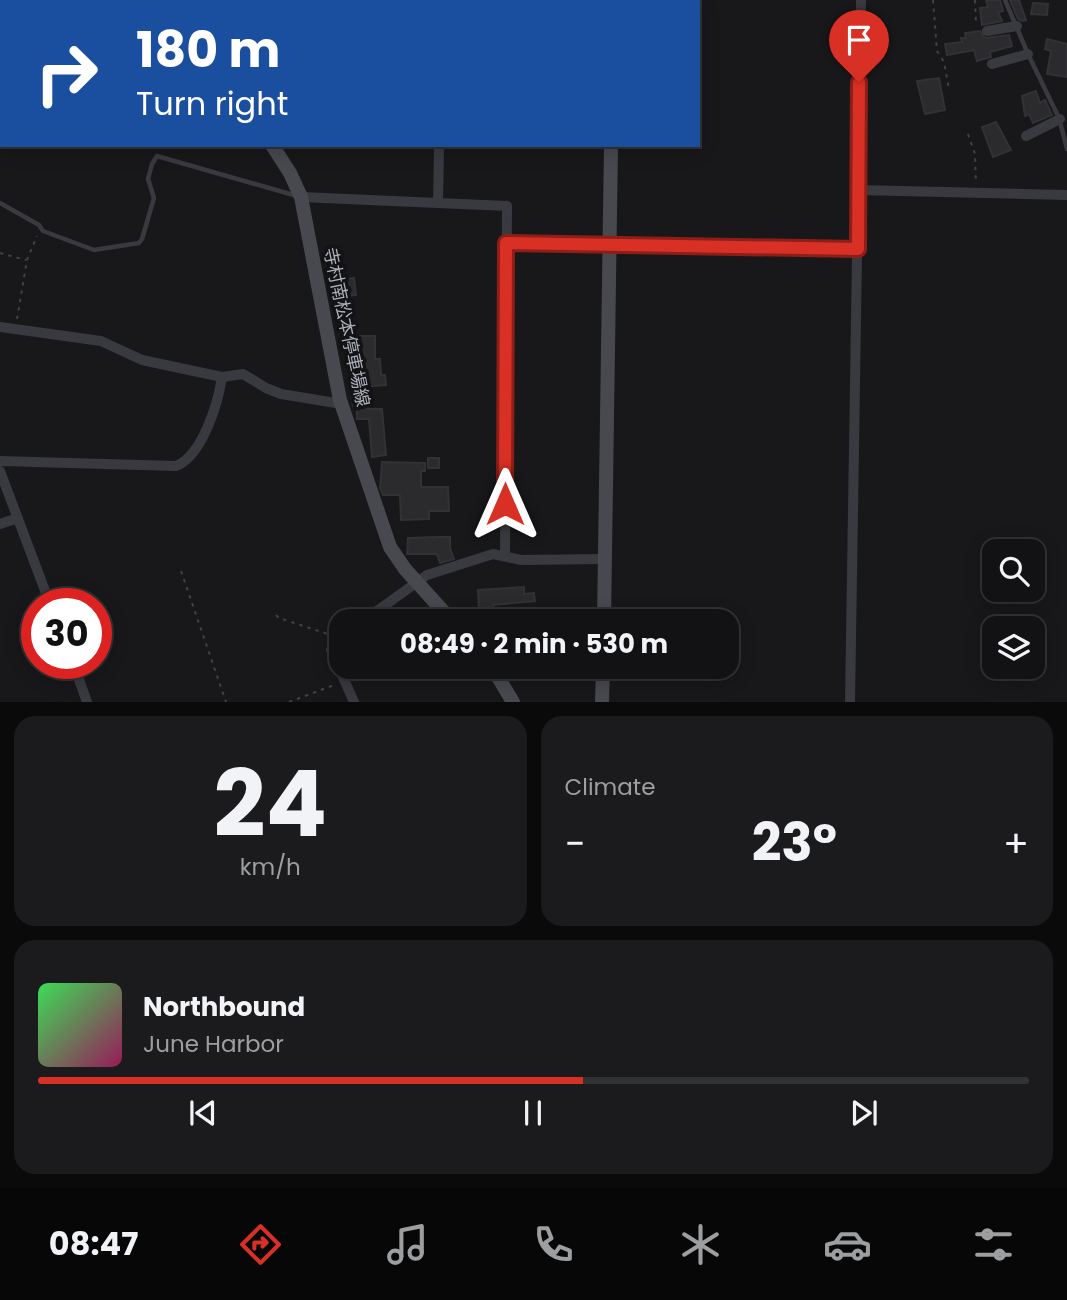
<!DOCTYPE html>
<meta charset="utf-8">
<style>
:root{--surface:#121214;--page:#1b1b1d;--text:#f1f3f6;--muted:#9c9ea0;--line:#313234;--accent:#d93025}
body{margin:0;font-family:Poppins,"Noto Sans JP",sans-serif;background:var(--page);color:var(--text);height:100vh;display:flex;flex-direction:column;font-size:26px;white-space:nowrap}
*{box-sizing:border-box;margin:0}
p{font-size:23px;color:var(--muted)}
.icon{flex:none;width:38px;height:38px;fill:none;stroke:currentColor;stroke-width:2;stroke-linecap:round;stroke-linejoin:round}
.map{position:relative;height:702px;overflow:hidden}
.details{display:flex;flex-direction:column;gap:14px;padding:14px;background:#0a0a0b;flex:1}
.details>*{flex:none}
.hud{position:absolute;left:0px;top:0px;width:700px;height:147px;box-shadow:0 4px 18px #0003,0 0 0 2px var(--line);background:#1a4fa0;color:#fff;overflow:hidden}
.fabs{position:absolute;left:982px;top:539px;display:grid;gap:14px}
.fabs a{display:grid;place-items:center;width:63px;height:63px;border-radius:14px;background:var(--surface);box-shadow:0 4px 18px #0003,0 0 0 2px var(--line);font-size:35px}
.speed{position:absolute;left:21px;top:588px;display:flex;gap:14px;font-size:35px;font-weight:700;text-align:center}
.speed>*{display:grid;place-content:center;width:91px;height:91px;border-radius:50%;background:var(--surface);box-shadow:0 4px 18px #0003,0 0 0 2px var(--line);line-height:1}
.speed .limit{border:10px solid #d22;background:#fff;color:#111}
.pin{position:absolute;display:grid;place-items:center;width:60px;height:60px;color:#fff;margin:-72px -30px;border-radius:50% 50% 50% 0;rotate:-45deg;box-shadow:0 0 7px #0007}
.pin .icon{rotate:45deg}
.me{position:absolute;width:77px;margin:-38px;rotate:0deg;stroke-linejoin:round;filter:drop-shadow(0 0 5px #0008)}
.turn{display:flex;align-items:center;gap:24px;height:147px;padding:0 21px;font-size:32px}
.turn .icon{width:91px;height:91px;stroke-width:2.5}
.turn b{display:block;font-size:49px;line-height:60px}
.big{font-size:52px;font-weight:700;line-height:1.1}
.details .widget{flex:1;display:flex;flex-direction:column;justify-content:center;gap:10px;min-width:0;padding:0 24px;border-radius:21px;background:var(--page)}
.details .dial{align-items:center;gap:0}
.dial b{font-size:91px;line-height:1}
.song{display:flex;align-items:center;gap:21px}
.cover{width:84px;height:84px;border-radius:10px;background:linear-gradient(135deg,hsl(130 70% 55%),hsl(330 70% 35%))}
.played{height:7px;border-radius:4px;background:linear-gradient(90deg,var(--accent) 55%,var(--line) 55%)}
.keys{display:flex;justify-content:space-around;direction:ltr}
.heat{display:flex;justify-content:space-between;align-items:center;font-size:38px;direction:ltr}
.details .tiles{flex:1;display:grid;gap:14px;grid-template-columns:1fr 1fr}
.widget:last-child{grid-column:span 2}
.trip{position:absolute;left:329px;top:609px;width:410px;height:70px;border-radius:21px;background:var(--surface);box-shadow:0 4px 18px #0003,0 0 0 2px var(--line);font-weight:700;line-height:70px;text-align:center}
.menu{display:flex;height:112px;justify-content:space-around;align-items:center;background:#070708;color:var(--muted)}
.menu .icon{width:49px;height:49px}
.menu .active{color:var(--accent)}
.menu b{font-size:32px;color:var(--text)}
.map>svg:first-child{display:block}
</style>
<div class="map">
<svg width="1067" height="702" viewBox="0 0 1067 702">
<rect width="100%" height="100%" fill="#18181a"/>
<path fill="#2b2b2e" stroke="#323236" stroke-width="2" d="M986 0H1000L1003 11 998 12 1002 21 982 25 980 8 988 7Z
M1010 0H1019L1026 20 1023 21 1018 19Z
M1033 3 1048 4 1047 15 1031 14Z
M980 31 985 38 1009 35 1012 46 990 52 991 57 977 61 974 50 947 55 945 44 962 42 961 38H966L965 33Z
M1047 39 1067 44V77L1047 74 1051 51 1045 49Z
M939 78 945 110 925 114 917 81Z
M1036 91 1040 103 1045 100 1052 115 1033 123 1029 114 1025 116 1022 96Z
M996 122 1011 150 993 157 982 127Z
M354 278 356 295 342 297 339 280Z
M349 336H375V359H380L381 375H385L386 385 361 387 358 352H349Z
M366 393 368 409H382L386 455 372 457 369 419H357V405L353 406 351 395Z
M428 458H439V468H428Z
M382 462 425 463V471H421V487H448L449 511H429V519L401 520 400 495H383L380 488Z
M439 537H450V548L454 559 440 563 437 554H407L408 538Z
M524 587V594L534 593 535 601 493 605 494 618 475 620 474 610H479L478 590Z
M516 667H543V673L517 675Z"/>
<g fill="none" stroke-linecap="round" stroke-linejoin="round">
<path stroke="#3f4146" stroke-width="2" stroke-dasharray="3.5 5" stroke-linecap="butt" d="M933 0 937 51 944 62 949 89
M975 0 976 24
M968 134 975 154 976 184
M0 253 26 260
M17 319 27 260 37 236
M181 571 226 702
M276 615 279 618 331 635
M289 702 334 685"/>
<path stroke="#393a3f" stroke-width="4.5" d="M95 0 100 2
M1005 0 1028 54 1059 118 1067 149
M0 203 39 225 43 231 94 250 139 243 142 239 154 198 148 179 152 164 157 156 297 196"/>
<path stroke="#393a3f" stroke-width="10" d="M230 0 232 2
M23 2 24 0
M254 2 261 0
M436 2V0
M987 31 1017 26
M0 36 2 33
M992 64 1028 54
M1026 136 1060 119
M857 190 1067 195
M301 197 507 206 505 556
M438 203 439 145
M507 243 857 249
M0 327 101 341 142 360 222 377C218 404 202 456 176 466L0 461
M222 377 243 374 266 388 281 394 342 404
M0 471 50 604
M0 524 18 518
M363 621 427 575 493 554 521 560 605 559
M341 637 331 650 354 702
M73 663 87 702
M850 702 861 0"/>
<path stroke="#47494f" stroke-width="14" d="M166 0 167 2
M613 2V0
M272 145 290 173 301 197 340 400 390 547 405 569 452 621
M604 621 611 145
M492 667 513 702
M602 702 603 667"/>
</g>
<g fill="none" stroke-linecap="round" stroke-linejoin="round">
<defs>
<path id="route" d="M505 504 506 243 858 249 859 82"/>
</defs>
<use href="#route" stroke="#8d1f18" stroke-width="18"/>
<use href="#route" stroke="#d93025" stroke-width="12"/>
</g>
<g text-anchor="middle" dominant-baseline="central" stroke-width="7" stroke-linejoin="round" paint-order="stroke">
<g font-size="18" fill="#abb0b9" stroke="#131315">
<text transform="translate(347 327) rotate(78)">寺村南松本停車場線</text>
</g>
</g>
</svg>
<div class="fabs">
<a><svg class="icon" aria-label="search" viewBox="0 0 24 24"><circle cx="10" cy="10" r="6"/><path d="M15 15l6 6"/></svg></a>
<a><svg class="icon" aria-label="layers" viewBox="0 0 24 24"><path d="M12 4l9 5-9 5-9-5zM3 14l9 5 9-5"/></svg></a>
</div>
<div class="speed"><div class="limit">30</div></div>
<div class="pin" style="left:859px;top:82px;background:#d93025"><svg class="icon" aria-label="arrive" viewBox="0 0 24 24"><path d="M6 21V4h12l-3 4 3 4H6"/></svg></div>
<svg class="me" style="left:505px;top:504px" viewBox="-20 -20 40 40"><path d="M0-17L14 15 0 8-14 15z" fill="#d93025" stroke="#fff" stroke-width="4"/></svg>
<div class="trip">08:49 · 2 min · 530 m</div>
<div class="hud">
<div class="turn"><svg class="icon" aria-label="right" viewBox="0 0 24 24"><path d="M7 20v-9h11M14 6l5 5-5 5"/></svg><div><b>180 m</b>Turn right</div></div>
</div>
</div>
<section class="details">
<div class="tiles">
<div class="widget dial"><b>24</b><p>km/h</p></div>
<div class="widget"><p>Climate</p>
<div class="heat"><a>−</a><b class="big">23°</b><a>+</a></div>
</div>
<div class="widget">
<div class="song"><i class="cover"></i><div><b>Northbound</b><p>June Harbor</p></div></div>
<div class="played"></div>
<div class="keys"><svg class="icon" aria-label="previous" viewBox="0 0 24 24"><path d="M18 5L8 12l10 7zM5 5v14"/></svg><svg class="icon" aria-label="pause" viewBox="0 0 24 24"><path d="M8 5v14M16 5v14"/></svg><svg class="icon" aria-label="next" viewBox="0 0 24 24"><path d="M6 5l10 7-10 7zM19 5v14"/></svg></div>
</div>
</div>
</section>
<nav class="menu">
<b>08:47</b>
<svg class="icon active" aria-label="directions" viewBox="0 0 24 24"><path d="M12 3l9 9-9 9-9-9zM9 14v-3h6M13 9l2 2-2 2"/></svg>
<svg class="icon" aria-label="music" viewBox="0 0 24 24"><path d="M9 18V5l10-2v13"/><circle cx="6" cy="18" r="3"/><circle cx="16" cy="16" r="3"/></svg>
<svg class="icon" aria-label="phone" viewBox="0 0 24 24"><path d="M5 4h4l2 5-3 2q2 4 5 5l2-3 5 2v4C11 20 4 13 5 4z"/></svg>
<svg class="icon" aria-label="climate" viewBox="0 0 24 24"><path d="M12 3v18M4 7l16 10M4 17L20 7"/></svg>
<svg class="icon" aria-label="car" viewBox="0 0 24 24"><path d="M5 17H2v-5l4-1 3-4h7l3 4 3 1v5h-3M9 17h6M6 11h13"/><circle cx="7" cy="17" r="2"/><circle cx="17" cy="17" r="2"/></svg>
<svg class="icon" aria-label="filters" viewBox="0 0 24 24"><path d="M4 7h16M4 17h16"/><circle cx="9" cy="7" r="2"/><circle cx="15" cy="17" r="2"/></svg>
</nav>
